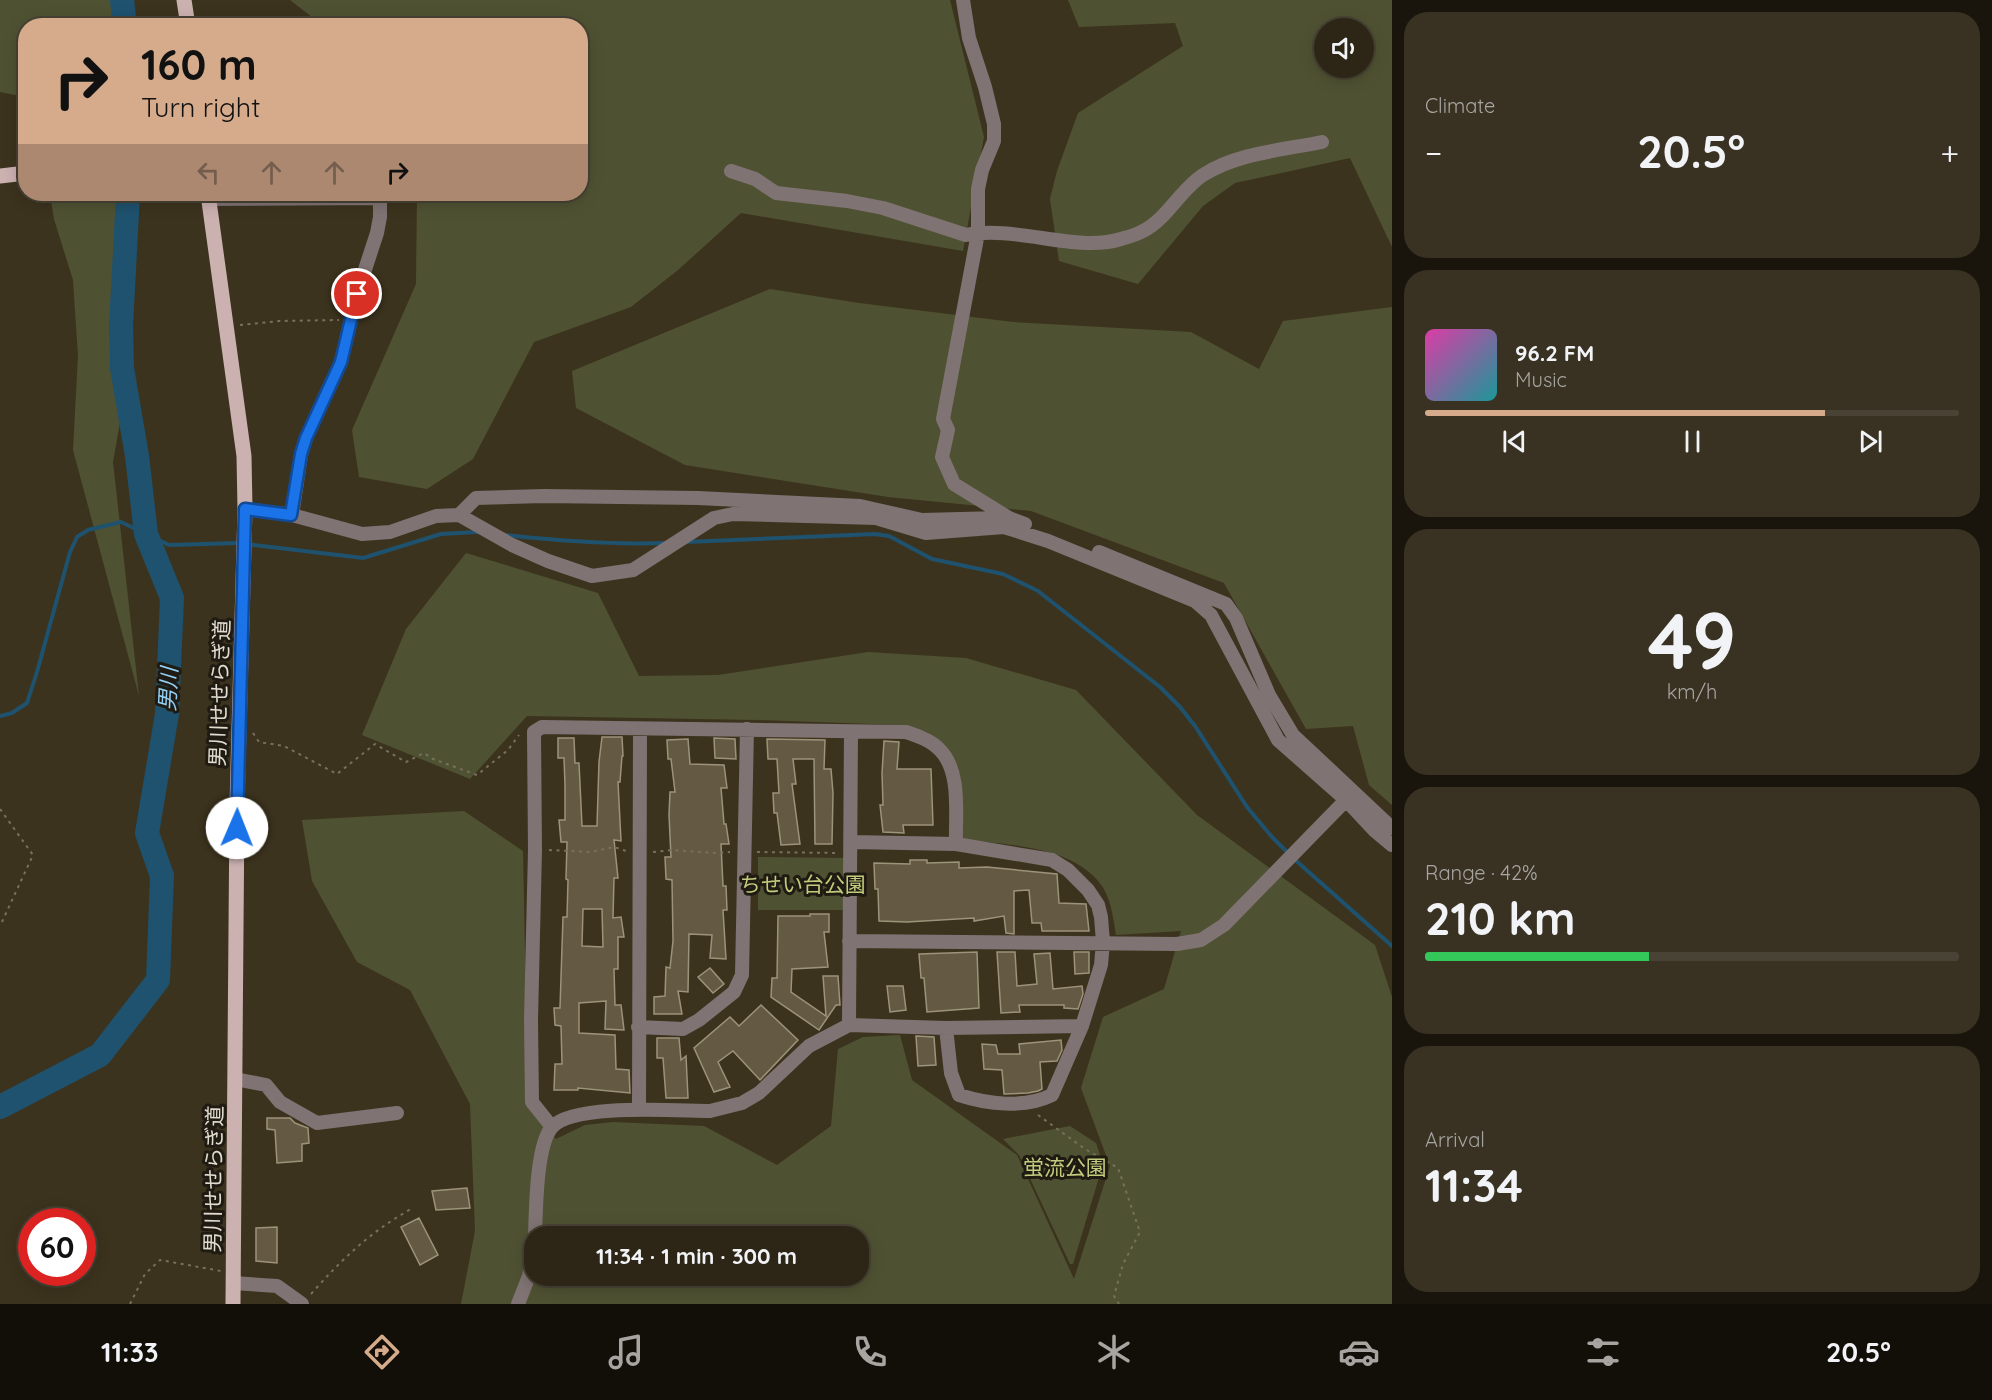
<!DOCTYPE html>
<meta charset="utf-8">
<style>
:root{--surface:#2d2616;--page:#393223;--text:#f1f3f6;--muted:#a7a5a1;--line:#484335;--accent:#d6ab8b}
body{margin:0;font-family:Quicksand,"Noto Sans JP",sans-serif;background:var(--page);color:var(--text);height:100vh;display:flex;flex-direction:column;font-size:22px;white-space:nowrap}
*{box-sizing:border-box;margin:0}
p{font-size:20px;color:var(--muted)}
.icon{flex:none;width:33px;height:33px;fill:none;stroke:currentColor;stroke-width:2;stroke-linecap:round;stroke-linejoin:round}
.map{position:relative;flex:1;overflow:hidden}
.drawer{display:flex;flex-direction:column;gap:12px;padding:12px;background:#19150c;width:600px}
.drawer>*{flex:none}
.guide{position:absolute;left:18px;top:18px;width:570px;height:183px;border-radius:24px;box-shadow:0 3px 15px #0003,0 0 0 2px var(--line);background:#d6ab8b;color:#111;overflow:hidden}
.tools{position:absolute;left:1314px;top:18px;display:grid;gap:12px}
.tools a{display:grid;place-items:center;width:60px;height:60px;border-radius:50%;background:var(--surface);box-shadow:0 3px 15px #0003,0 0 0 2px var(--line);font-size:30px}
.speed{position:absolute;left:18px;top:1208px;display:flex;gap:12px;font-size:30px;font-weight:700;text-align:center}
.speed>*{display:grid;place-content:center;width:78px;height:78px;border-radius:50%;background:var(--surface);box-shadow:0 3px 15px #0003,0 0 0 2px var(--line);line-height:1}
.speed .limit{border:9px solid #d22;background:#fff;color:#111}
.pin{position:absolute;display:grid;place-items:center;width:51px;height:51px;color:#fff;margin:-26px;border:3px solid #fff;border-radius:50%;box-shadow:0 2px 6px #0007}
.me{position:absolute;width:66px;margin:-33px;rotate:1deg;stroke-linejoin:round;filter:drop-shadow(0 0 4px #0008)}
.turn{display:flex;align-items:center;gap:21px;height:126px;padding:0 24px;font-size:27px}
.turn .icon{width:78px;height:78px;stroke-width:2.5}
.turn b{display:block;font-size:42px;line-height:51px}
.lanes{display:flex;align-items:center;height:57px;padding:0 24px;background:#0003;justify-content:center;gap:30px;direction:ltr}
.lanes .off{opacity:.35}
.big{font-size:45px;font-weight:700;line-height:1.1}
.drawer .tile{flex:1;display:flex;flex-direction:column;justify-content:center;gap:9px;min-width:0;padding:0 21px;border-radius:24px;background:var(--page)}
.drawer .dial{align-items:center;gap:0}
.dial b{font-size:78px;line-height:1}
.song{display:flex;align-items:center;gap:18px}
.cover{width:72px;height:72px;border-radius:9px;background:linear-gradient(135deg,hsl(320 70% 55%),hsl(180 70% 35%))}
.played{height:6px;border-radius:3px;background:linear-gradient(90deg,var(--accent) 75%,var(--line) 75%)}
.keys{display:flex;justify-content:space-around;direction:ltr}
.heat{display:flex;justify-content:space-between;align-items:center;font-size:33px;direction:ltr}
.charge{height:9px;border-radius:4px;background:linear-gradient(90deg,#34c759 42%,var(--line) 0)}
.trip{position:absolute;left:524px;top:1226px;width:345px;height:60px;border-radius:24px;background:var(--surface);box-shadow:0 3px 15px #0003,0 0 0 2px var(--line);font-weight:700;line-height:60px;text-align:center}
.tabs{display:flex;height:96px;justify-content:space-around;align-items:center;background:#120f09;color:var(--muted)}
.tabs .icon{width:42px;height:42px}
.tabs .on{color:var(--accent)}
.tabs b{font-size:27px;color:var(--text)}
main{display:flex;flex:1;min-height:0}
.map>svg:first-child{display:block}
</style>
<main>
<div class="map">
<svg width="1392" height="1304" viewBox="0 0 1392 1304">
<rect width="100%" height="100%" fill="#3c331e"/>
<path fill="#4f5232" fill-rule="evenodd" d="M0 0H115L116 25 26 26 25 97 0 92Z
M290 0H950L984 137 963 251 741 213 678 270 631 307 534 342 473 459 427 489 359 477 352 430 416 284 417 194H580V26L322 25Z
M1068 0H1392V247L1350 158 1235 183 1203 206 1138 284 1059 261 1050 199 1057 171 1078 113 1183 46 1175 23 1079 27ZM1324 28H1364V68H1324Z
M50 194H123L130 366 113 462 139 696 73 450 78 356 73 280 54 219Z
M770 289 859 303 1013 322 1191 332 1259 369 1283 321 1392 307V805L1369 785 1353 726 1306 729 1224 583 1031 511 888 497 685 465 576 408 572 371Z
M466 553 598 593 639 676 718 675 868 652 966 658 1076 690 1197 815 1375 945 1392 997V1304H461L475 1231 470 1104 410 990 357 962 312 881 302 820 464 811 523 851 528 1106 556 1139 585 1125 613 1122 704 1126 777 1165 831 1126 838 1049 863 1037 900 1035 912 1080 1017 1155 1074 1279 1110 1166 1081 1088 1103 1017 1164 989 1181 931 1116 935C1113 917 1111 896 1099 882 1069 845 1005 845 961 839L945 747 927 732 901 725 759 720 527 716 470 779 362 735 406 629ZM534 1236H858V1275H534Z
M758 857 849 858 848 910H758Z
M1070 1126 1096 1143 1103 1164 1073 1264H1070L1019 1155 1003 1139Z"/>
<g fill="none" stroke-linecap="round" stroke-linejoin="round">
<path stroke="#1f526e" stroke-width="4" d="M505 535C559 541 612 545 665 543
M685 542 875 534 889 536 932 559 1003 574 1038 591 1160 687 1180 707 1195 726 1247 807 1272 837 1288 853
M246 544 363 558 441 534 477 532
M0 716 12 713 27 703 37 672 70 552 77 537 88 530 121 522 169 545 239 543
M1293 858 1392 946"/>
<path stroke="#1f526e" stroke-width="24" d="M122 0 125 26
M0 1107 100 1055 158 980 162 876 147 833 167 714 172 598 146 534 137 456 122 368 121 326 128 194"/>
</g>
<path fill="#645a43" stroke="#9d937a" stroke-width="1.5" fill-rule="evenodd" d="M602 737H622L623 756H622L620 782H618L621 841 614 840 618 878H614L613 918 621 917 624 937H618V969H614L615 1005H621L624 1030 605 1029 606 1001 579 1003V1033L615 1035 616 1069 629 1070 630 1093 578 1088V1090H554L555 1064H562L561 1026 555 1025 554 1008H560L563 917H567L568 880 566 879 567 842H561L559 820H565V785L564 758H558V738H574L575 763H579L582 826H597L599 762ZM583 909H602L603 947 582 946Z
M714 738 735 739 736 759 715 758Z
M688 739 690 764 724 765 727 788H721L724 824H726L729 844H721L723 886H726L727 910H723L726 959 710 958 712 935 689 934 688 992 678 991 682 1014H654V997L665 996 666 967 670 968 673 941 672 880 666 879 665 857H671L669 815 670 792H675L671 759H668L667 740Z
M767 739 825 740 824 769H831L833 793 832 844H815L814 759H793L796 784H792L800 844 781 845 777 813H774L773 793H779L777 759H768Z
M884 741 899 742 897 769H931L933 825H903L904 833 883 832 880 805H883L882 773Z
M910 860H927V863L959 862V868L987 867 1057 874 1059 903 1086 904 1089 931H1042L1041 923H1032L1029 890 1014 891V934L1006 933 1004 916 974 921V918L907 922 879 921 878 889H875L874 863 910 864Z
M810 914H829V932H824L828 967 792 969 791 992 826 1016 823 976H838L840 1005H836L819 1030 771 997 772 978H777L778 916H810Z
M977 952 979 1008 927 1012 924 978H921L919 954Z
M997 952H1015L1017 986 1037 984 1034 954 1050 953 1053 989 1082 986 1083 994 1078 1009 1064 1008V1005H1019L1020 1012 1001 1013Z
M1074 952H1089V973L1075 974Z
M710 968 724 984 713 993 698 977Z
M887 986H903L906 1010 890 1012Z
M761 1005 798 1040 760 1080 733 1051 718 1062 730 1087 714 1092 694 1048 730 1017 739 1026Z
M916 1036 934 1037 936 1065 918 1066Z
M657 1038H679L681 1060 686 1056 688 1098H666L663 1058H657Z
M1061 1040 1062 1050 1057 1061 1040 1062 1042 1089 1038 1091 1028 1093 1004 1094 1002 1070 984 1069 982 1044 996 1045 998 1054H1020L1019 1044Z
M267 1118H290L295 1123 308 1128 309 1143 302 1144V1161L277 1163 275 1130 267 1129Z
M467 1188 470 1208 436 1210 432 1191Z
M419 1218 438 1255 420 1265 401 1227Z
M277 1227V1263L256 1261V1228Z"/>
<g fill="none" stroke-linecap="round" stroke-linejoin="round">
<path stroke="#77705e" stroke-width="2" stroke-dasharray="3 4.5" stroke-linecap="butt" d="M240 325 279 321 339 320
M253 733 259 742 284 746 337 774 375 744 406 762 424 753 433 759 477 775 508 750 519 735
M0 809 33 855 1 924
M549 850 591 852 614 847 626 851
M653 852 672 850 717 853 730 852
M757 852 838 853
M1038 1115 1085 1149 1118 1168 1140 1232 1123 1264 1114 1296 1119 1304
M311 1294C342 1259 370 1232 411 1209
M130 1304 145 1274 160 1260 221 1271"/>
<path stroke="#807373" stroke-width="14" d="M963 0 969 38 985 87 994 124V141L982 170 978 189V233L943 419 948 430 942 457 954 484 1009 518 1025 524
M731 171 755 179 776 193 847 201 883 208 966 235C1016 225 1076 253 1121 239 1128 237 1136 235 1143 231 1167 219 1180 190 1203 175 1237 153 1283 150 1322 142
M209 199 380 198V217L377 233 357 294 341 362 306 438 301 455 292 515
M245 509 292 515 362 534 390 532 436 516 459 515 512 545 548 561 592 576 633 570 714 518 733 514 876 518 926 533 1004 527 1048 541 1195 601 1211 615 1278 740 1346 800 1374 830 1392 845
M459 515 476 498 544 496 698 498 860 506 922 520 1000 518
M1099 552 1226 604 1236 618 1269 695 1293 735 1392 828
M851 842 956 844 1052 860 1068 870 1088 890 1098 905 1101 917 1103 942 1101 965 1082 1026 1052 1095C1024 1109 987 1104 959 1095L951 1073 946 1028
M849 941 1177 944 1201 940 1224 925 1346 800
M849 1025 851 732
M638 1027 683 1029 699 1020 734 992 742 975 747 729
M235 1079 266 1085 280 1102 317 1123 397 1113
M639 1110 640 730
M552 1127 532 1102 531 1020 535 850 534 732 542 727 906 732C918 736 930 740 939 749 962 771 955 815 956 844
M535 1236C536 1211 536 1145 552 1127 574 1103 677 1111 710 1111L742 1103 759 1093 809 1046 849 1025 946 1028 1082 1026
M233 1283 277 1286 302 1304
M518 1304 529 1276 534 1247"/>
<path stroke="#ccb1b1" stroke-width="15" d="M184 0 188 26
M0 176 26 173
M208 194 244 456 245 509 237 805 233 1304"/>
</g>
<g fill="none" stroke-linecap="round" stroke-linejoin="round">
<defs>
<path id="route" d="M237 828 245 509 291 515 301 454 306 438 341 362 357 294"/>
</defs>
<use href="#route" stroke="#114b97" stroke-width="15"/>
<use href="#route" stroke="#1a73e8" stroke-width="10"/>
</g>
<g text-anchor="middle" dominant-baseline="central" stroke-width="6" stroke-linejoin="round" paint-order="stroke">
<g font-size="21" fill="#e1dccf" stroke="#1f1b12">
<text transform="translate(219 693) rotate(-88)">男川せせらぎ道</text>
<text transform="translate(213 1179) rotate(-89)">男川せせらぎ道</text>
</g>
<g font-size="21" fill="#c3cb7d" stroke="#1f1b12">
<text x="803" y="884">ちせい台公園</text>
<text x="1065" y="1167">蛍流公園</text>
</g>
<g font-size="22" font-style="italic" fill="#93cff5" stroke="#1f1b12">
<text transform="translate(168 689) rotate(-87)">男川</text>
</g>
</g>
</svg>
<div class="tools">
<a><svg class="icon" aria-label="sound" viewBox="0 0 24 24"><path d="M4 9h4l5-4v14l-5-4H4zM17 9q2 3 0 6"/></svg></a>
</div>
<div class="speed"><div class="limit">60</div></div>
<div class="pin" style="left:357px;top:294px;background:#d93025"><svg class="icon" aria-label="arrive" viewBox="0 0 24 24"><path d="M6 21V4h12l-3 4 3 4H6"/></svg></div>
<svg class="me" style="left:237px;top:828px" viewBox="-20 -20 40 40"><circle r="19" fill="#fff"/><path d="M0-13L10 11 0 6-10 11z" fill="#1a73e8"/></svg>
<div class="trip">11:34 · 1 min · 300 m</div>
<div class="guide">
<div class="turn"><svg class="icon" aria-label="right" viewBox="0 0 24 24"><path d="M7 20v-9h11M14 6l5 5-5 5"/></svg><div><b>160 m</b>Turn right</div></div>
<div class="lanes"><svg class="icon off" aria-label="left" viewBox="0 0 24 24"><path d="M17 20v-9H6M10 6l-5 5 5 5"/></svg><svg class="icon off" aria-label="ahead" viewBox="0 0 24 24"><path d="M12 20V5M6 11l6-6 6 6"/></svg><svg class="icon off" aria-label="ahead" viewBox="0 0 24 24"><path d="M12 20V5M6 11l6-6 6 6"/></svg><svg class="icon" aria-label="right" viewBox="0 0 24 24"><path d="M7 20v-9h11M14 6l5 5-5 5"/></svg></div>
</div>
</div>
<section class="drawer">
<div class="tile"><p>Climate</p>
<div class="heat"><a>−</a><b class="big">20.5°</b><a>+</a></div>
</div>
<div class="tile">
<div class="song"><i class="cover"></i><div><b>96.2 FM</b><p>Music</p></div></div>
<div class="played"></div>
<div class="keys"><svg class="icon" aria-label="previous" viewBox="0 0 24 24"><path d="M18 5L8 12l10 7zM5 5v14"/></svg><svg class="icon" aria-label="pause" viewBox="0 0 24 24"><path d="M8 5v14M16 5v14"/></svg><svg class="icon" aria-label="next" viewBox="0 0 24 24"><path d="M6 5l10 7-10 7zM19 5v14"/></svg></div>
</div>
<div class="tile dial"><b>49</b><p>km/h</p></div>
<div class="tile"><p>Range · 42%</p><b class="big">210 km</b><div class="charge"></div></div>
<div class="tile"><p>Arrival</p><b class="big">11:34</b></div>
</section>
</main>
<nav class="tabs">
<b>11:33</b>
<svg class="icon on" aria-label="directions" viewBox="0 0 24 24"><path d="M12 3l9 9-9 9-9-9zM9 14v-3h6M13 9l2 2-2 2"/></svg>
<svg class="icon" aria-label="music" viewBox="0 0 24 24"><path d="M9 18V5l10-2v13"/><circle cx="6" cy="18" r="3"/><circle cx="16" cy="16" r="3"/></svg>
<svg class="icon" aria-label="phone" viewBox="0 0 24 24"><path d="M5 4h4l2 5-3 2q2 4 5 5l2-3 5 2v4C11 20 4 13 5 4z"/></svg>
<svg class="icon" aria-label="climate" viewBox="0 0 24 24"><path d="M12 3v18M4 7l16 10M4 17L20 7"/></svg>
<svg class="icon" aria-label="car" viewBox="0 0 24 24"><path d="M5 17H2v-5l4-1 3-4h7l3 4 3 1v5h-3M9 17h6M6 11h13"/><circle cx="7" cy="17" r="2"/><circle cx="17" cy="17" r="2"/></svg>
<svg class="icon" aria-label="filters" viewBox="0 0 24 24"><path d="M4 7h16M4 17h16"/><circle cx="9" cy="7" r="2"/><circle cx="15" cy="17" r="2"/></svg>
<b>20.5°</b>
</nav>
